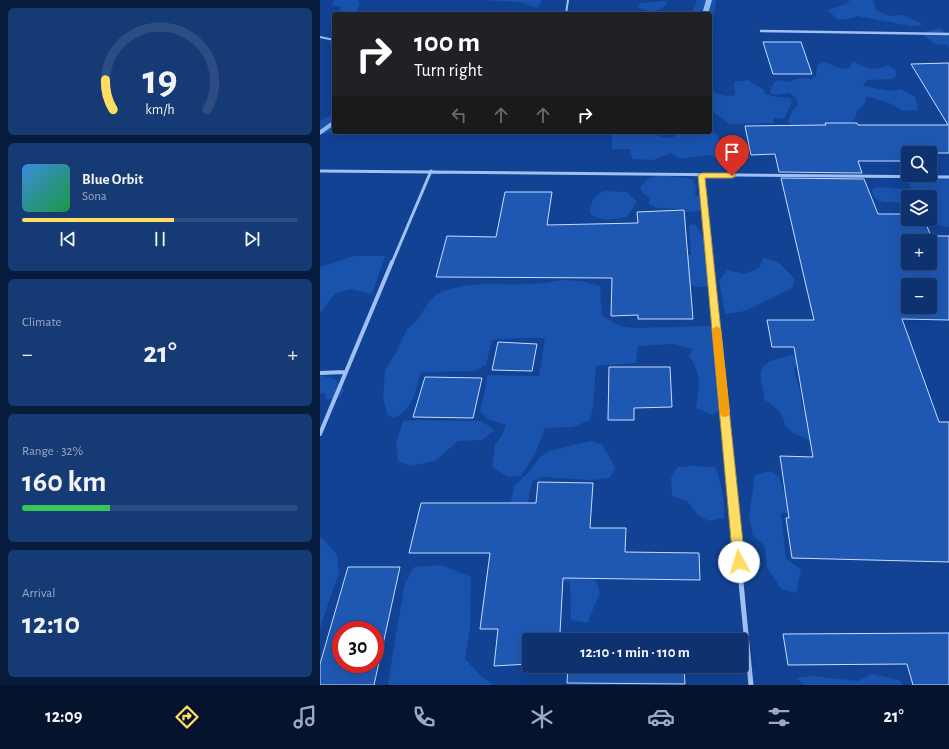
<!DOCTYPE html>
<meta charset="utf-8">
<style>
:root{--surface:#0d326f;--page:#163a74;--text:#f1f3f6;--muted:#9aaac3;--line:#2d4d82;--accent:#ffdc62}
body{margin:0;font-family:"Alegreya Sans",sans-serif;background:var(--page);color:var(--text);height:100vh;display:flex;flex-direction:column;font-size:15px;white-space:nowrap}
*{box-sizing:border-box;margin:0}
p{font-size:13px;color:var(--muted)}
.icon{flex:none;width:22px;height:22px;fill:none;stroke:currentColor;stroke-width:2;stroke-linecap:round;stroke-linejoin:round}
.map{position:relative;flex:1;overflow:hidden}
.drawer{display:flex;flex-direction:column;gap:8px;padding:8px;background:#071c3d;width:320px}
.drawer>*{flex:none}
.guide{position:absolute;left:12px;top:12px;width:380px;height:122px;border-radius:4px;box-shadow:0 4px 16px #0002,0 0 0 1px var(--line);background:#202124;color:#fff;overflow:hidden}
.fabs{position:absolute;left:581px;top:146px;display:grid;gap:8px}
.fabs a{display:grid;place-items:center;width:36px;height:36px;border-radius:4px;background:var(--surface);box-shadow:0 4px 16px #0002,0 0 0 1px var(--line);font-size:20px}
.speed{position:absolute;left:12px;top:621px;display:flex;gap:8px;font-size:20px;font-weight:700;text-align:center}
.speed>*{display:grid;place-content:center;width:52px;height:52px;border-radius:50%;background:var(--surface);box-shadow:0 4px 16px #0002,0 0 0 1px var(--line);line-height:1}
.speed .limit{border:6px solid #d22;background:#fff;color:#111}
.pin{position:absolute;display:grid;place-items:center;width:34px;height:34px;color:#fff;margin:-41px -17px;border-radius:50% 50% 50% 0;rotate:-45deg;box-shadow:0 0 4px #0007}
.pin .icon{rotate:45deg}
.me{position:absolute;width:44px;margin:-22px;rotate:354deg;stroke-linejoin:round;filter:drop-shadow(0 0 3px #0008)}
.turn{display:flex;align-items:center;gap:14px;height:84px;padding:0 16px;font-size:18px}
.turn .icon{width:52px;height:52px;stroke-width:2.5}
.turn b{display:block;font-size:28px;line-height:34px}
.lanes{display:flex;align-items:center;height:38px;padding:0 16px;background:#0003;justify-content:center;gap:20px;direction:ltr}
.lanes .off{opacity:.35}
.big{font-size:30px;font-weight:700;line-height:1.1}
.drawer .tile{flex:1;display:flex;flex-direction:column;justify-content:center;gap:6px;min-width:0;padding:0 14px;border-radius:6px;background:var(--page)}
.drawer .dial{align-items:center;gap:0}
.dial svg{height:104px;overflow:visible;fill:none;stroke:var(--line);stroke-width:7;stroke-linecap:round;text-anchor:middle}
.dial text{fill:var(--text);stroke:none}
.song{display:flex;align-items:center;gap:12px}
.cover{width:48px;height:48px;border-radius:6px;background:linear-gradient(135deg,hsl(210 70% 55%),hsl(140 70% 35%))}
.played{height:4px;border-radius:2px;background:linear-gradient(90deg,var(--accent) 55%,var(--line) 55%)}
.keys{display:flex;justify-content:space-around;direction:ltr}
.heat{display:flex;justify-content:space-between;align-items:center;font-size:22px;direction:ltr}
.charge{height:6px;border-radius:3px;background:linear-gradient(90deg,#34c759 32%,var(--line) 0)}
.trip{position:absolute;left:202px;top:633px;width:226px;height:40px;border-radius:4px;background:var(--surface);box-shadow:0 4px 16px #0002,0 0 0 1px var(--line);font-weight:700;line-height:40px;text-align:center}
.menu{display:flex;height:64px;justify-content:space-around;align-items:center;background:#05142c;color:var(--muted)}
.menu .icon{width:28px;height:28px}
.menu .selected{color:var(--accent)}
.menu b{font-size:18px;color:var(--text)}
main{display:flex;flex:1;min-height:0}
.map>svg:first-child{display:block}
</style>
<main>
<section class="drawer">
<div class="tile dial"><svg viewBox="0 0 100 80">
<path d="M14 69A42 42 0 1 1 86 69"/>
<path d="M14 69A42 42 0 0 1 8 46" stroke="#ffdc62"/>
<text x="50" y="56" font-size="32" font-weight="700">19</text>
<text x="50" y="72" font-size="11">km/h</text>
</svg></div>
<div class="tile">
<div class="song"><i class="cover"></i><div><b>Blue Orbit</b><p>Sona</p></div></div>
<div class="played"></div>
<div class="keys"><svg class="icon" aria-label="previous" viewBox="0 0 24 24"><path d="M18 5L8 12l10 7zM5 5v14"/></svg><svg class="icon" aria-label="pause" viewBox="0 0 24 24"><path d="M8 5v14M16 5v14"/></svg><svg class="icon" aria-label="next" viewBox="0 0 24 24"><path d="M6 5l10 7-10 7zM19 5v14"/></svg></div>
</div>
<div class="tile"><p>Climate</p>
<div class="heat"><a>−</a><b class="big">21°</b><a>+</a></div>
</div>
<div class="tile"><p>Range · 32%</p><b class="big">160 km</b><div class="charge"></div></div>
<div class="tile"><p>Arrival</p><b class="big">12:10</b></div>
</section>
<div class="map">
<svg width="629" height="685" viewBox="0 0 629 685">
<rect width="100%" height="100%" fill="#114294"/>
<path fill="#1953ae" d="M14 0H38L40 5C36 15 29 14 20 14V7L11 5Z
M164 0H221V3L217 8 200 2Z
M377 0H396L393 21 390 25V14H371Z
M530 0H553L556 10 569 16 582 15 601 23V25L591 26 537 16 533 18 518 20 508 10C515 6 525 7 530 0Z
M345 1 347 3C339 14 328 12 317 7L321 3Z
M615 29H621L629 36V48L626 44C616 47 609 40 602 33Z
M533 61C543 68 556 72 567 65L576 71V75L573 79 547 80 543 86 569 91 581 89 595 97 598 110 583 111 569 103 547 96 545 103 538 110 534 120 526 130 476 133 468 121 472 111 478 104 476 98 469 93 457 95 450 93 454 82 459 80 470 82C475 77 485 78 491 79L496 76 497 65 504 62 523 69 530 67Z
M428 80 444 90 445 94 456 97 470 98 472 102 464 119 454 118 453 123 410 124 390 110V92L408 96 415 95 414 82Z
M14 114V131L5 134H0V121Z
M390 130 397 135 405 151 424 154 423 158H399L388 155 361 159 351 153 333 160 313 159 309 149H292V132H328L345 138 355 137V132H390Z
M612 172 619 176 629 175V227L618 225 610 217V197H588V204C582 205 577 202 571 202 562 202 553 202 552 190L555 187 591 189 587 180 591 175H610V173Z
M340 175 372 179 376 186 375 195 383 197 386 203 379 211 366 212 365 209 337 208 329 204 330 198 322 192 320 187 329 178Z
M284 191 307 192 317 202 307 217C294 219 281 223 270 213 271 202 273 196 284 191Z
M375 224 383 238 387 252 388 286 379 287 364 284 346 255H371L369 225Z
M34 256H65L52 294 30 289 15 294 0 313V267Z
M443 258 458 262 475 279 472 288 425 311 405 314 399 281 407 270 425 274 439 268Z
M244 280 260 281 281 286C279 294 282 307 282 316L300 326 314 328 390 326C405 351 404 380 403 407L393 415 376 408C379 386 382 375 369 356L373 349 352 344 318 346 316 363 276 366 273 408 270 420 253 427 225 428 216 452 201 476 188 477 172 467 175 444 181 437 186 425 167 419 160 411 166 386 167 375 219 376 225 338H198L172 340 166 365 154 371 101 372C95 392 94 408 75 418L67 415 63 397 65 370 77 351 87 329C102 322 104 299 122 292 150 280 181 286 211 284 222 284 233 281 244 280Z
M477 354V366L474 369 481 395 482 409 492 413 501 445 473 433 466 426 460 412 444 399C444 391 439 377 441 371 444 359 467 357 477 354Z
M0 375 15 379 24 390 20 397 7 400 4 393H0Z
M98 420 161 421 175 430 162 440 138 441 115 461 90 466 78 461 76 444 83 421Z
M270 441 282 444 295 467 290 478 271 480 223 477 212 481 207 509 190 507 194 486 212 469 220 457 229 451Z
M375 466 395 467C402 484 405 499 404 518L389 521 378 515 367 501 352 496 351 476 358 467Z
M451 471 459 477 471 513H461L466 559 481 569 476 593 461 589 447 567 445 546 433 536 429 515 435 475Z
M0 536 17 555 19 572 0 628Z
M121 565 151 577 150 628 145 659 162 677 173 685H68L74 645 85 583 94 567Z
M272 567 280 593 267 623 251 620 250 582 216 577Z
M551 674 579 680 583 685H485L476 678 492 676 538 681Z"/>
<g fill="none" stroke-linecap="round" stroke-linejoin="round">
<path fill="#91baf6" fill-rule="evenodd" d="M386 0H392L388 14H382Z
M14 120V125L0 135V130Z"/>
</g>
<path fill="#1f58b3" stroke="#c7dcfd" fill-rule="evenodd" d="M443 42H481L492 74H453Z
M629 63V153H588V161H538L542 173 459 172 455 154 431 155 425 126 506 125 505 123H537L538 125H628L591 64Z
M461 178 544 179 558 214H588V219H604L611 236H629V320L582 319 619 422H629V562L472 558 466 518H469L460 456 493 457 474 347H452L447 320H494ZM588 241H610V263H588ZM588 285H610V307H588Z
M185 192H232L227 225 318 223 317 212 364 210 373 319H318V315L291 316 292 278 116 277 127 236 176 237Z
M178 342 217 344 212 371 172 370Z
M289 367H350L352 407 314 408V420H288Z
M105 377 162 378 153 418 93 417Z
M218 482 273 483 270 528H306L305 552 379 553 380 580 243 578 240 633 363 634V640H209V664L174 666 178 629H160L170 553H89L101 503H216Z
M28 567H80L54 685H0V664ZM21 630H55V664H21Z
M629 633V685H593L587 664 468 665 463 634Z
M248 666H364L365 684 247 683Z"/>
<g fill="none" stroke-linecap="round" stroke-linejoin="round">
<path stroke="#a0c0f3" stroke-width="2" d="M246 14 248 0
M0 37 14 40"/>
<path stroke="#a0c0f3" stroke-width="2.5" d="M441 31 629 34"/>
<path stroke="#a0c0f3" stroke-width="3" d="M0 171 629 177
M382 175 390 263
M72 263 111 171"/>
<path stroke="#a0c0f3" stroke-width="4" d="M390 262 408 450
M0 373 25 372
M0 434 72 262"/>
<path stroke="#a0c0f3" stroke-width="5" d="M408 449 431 685"/>
</g>
<path fill="#ffdc62" stroke="#a68f40" d="M382 173H412L416 176 412 178H385L425 562 423 566 419 567 415 566 413 562 378 175Z"/>
<path fill="#f59e0b" d="M397 326 401 329 410 413 408 416 405 417 401 416 400 413 392 329Z"/>
</svg>
<div class="fabs">
<a><svg class="icon" aria-label="search" viewBox="0 0 24 24"><circle cx="10" cy="10" r="6"/><path d="M15 15l6 6"/></svg></a>
<a><svg class="icon" aria-label="layers" viewBox="0 0 24 24"><path d="M12 4l9 5-9 5-9-5zM3 14l9 5 9-5"/></svg></a>
<a>+</a>
<a>−</a>
</div>
<div class="speed"><div class="limit">30</div></div>
<div class="pin" style="left:412px;top:176px;background:#d93025"><svg class="icon" aria-label="arrive" viewBox="0 0 24 24"><path d="M6 21V4h12l-3 4 3 4H6"/></svg></div>
<svg class="me" style="left:419px;top:562px" viewBox="-20 -20 40 40"><circle r="19" fill="#fff"/><path d="M0-13L10 11 0 6-10 11z" fill="#ffdc62"/></svg>
<div class="trip">12:10 · 1 min · 110 m</div>
<div class="guide">
<div class="turn"><svg class="icon" aria-label="right" viewBox="0 0 24 24"><path d="M7 20v-9h11M14 6l5 5-5 5"/></svg><div><b>100 m</b>Turn right</div></div>
<div class="lanes"><svg class="icon off" aria-label="left" viewBox="0 0 24 24"><path d="M17 20v-9H6M10 6l-5 5 5 5"/></svg><svg class="icon off" aria-label="ahead" viewBox="0 0 24 24"><path d="M12 20V5M6 11l6-6 6 6"/></svg><svg class="icon off" aria-label="ahead" viewBox="0 0 24 24"><path d="M12 20V5M6 11l6-6 6 6"/></svg><svg class="icon" aria-label="right" viewBox="0 0 24 24"><path d="M7 20v-9h11M14 6l5 5-5 5"/></svg></div>
</div>
</div>
</main>
<nav class="menu">
<b>12:09</b>
<svg class="icon selected" aria-label="directions" viewBox="0 0 24 24"><path d="M12 3l9 9-9 9-9-9zM9 14v-3h6M13 9l2 2-2 2"/></svg>
<svg class="icon" aria-label="music" viewBox="0 0 24 24"><path d="M9 18V5l10-2v13"/><circle cx="6" cy="18" r="3"/><circle cx="16" cy="16" r="3"/></svg>
<svg class="icon" aria-label="phone" viewBox="0 0 24 24"><path d="M5 4h4l2 5-3 2q2 4 5 5l2-3 5 2v4C11 20 4 13 5 4z"/></svg>
<svg class="icon" aria-label="climate" viewBox="0 0 24 24"><path d="M12 3v18M4 7l16 10M4 17L20 7"/></svg>
<svg class="icon" aria-label="car" viewBox="0 0 24 24"><path d="M5 17H2v-5l4-1 3-4h7l3 4 3 1v5h-3M9 17h6M6 11h13"/><circle cx="7" cy="17" r="2"/><circle cx="17" cy="17" r="2"/></svg>
<svg class="icon" aria-label="filters" viewBox="0 0 24 24"><path d="M4 7h16M4 17h16"/><circle cx="9" cy="7" r="2"/><circle cx="15" cy="17" r="2"/></svg>
<b>21°</b>
</nav>
